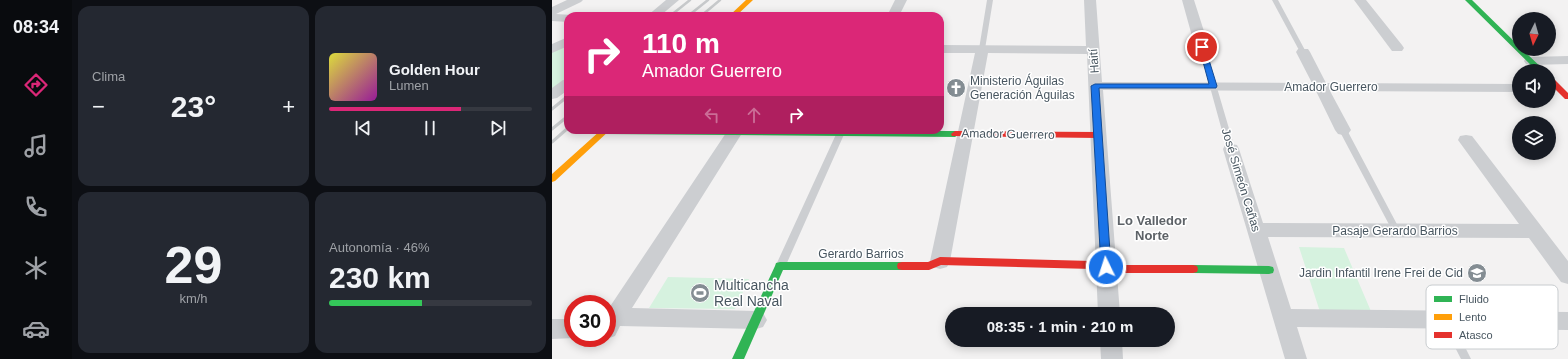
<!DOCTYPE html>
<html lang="es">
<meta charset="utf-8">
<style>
:root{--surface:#171b24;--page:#242831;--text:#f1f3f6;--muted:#9ea1a6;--line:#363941;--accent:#db2777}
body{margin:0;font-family:Helvetica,sans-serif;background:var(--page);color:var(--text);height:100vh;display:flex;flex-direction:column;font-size:15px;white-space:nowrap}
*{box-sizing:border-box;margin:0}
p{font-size:13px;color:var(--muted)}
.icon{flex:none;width:22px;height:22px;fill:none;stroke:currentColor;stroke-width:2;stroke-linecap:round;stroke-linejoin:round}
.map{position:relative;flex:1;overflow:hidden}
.drawer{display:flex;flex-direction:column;gap:6px;padding:6px;background:#0d0f14;width:480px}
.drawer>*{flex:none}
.guide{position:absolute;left:12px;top:12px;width:380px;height:122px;border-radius:12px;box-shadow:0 2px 10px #0003;background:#db2777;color:#fff;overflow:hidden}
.needle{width:26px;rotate:185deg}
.tools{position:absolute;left:960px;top:12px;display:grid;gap:8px}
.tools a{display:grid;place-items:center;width:44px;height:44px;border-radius:50%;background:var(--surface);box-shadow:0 2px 10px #0003;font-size:20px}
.speed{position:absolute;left:12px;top:295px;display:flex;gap:8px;font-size:20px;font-weight:700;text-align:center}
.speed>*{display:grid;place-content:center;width:52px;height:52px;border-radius:50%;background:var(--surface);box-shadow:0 2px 10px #0003;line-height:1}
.speed .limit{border:6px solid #d22;background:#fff;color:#111}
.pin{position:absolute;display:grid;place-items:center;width:34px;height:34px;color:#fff;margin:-17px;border:2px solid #fff;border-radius:50%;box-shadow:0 1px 4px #0007}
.me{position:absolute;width:44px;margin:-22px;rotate:356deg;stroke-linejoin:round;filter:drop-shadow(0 0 3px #0008)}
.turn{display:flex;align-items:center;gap:14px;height:84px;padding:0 12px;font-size:18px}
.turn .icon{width:52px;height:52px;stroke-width:2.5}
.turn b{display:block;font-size:28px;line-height:34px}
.lanes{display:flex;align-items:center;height:38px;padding:0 12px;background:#0003;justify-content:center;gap:20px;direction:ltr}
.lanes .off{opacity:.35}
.big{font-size:30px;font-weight:700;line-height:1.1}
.drawer .card{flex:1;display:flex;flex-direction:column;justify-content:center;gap:6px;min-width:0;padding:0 14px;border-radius:12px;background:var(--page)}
.drawer .dial{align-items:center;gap:0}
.dial b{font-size:52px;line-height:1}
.song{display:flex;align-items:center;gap:12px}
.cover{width:48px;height:48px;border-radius:6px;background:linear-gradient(135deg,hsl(60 70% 55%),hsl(300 70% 35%))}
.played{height:4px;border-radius:2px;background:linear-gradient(90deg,var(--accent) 65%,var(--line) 65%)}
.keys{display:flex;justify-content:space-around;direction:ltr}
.heat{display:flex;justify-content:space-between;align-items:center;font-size:22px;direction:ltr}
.charge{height:6px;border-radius:3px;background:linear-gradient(90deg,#34c759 46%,var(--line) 0)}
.drawer .tiles{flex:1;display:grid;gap:6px;grid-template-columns:repeat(2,1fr)}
.trip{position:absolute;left:393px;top:307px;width:230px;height:40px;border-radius:20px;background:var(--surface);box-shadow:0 2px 10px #0003;font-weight:700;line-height:40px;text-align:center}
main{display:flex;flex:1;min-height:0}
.dock{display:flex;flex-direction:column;width:72px;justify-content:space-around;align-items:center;background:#090b0e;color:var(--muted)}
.dock .icon{width:28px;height:28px}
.dock .current{color:var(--accent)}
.dock b{font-size:18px;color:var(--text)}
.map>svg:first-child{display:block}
</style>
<main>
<nav class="dock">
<b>08:34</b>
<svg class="icon current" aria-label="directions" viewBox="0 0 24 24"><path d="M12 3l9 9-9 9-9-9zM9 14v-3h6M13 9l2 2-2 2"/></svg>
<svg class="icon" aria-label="music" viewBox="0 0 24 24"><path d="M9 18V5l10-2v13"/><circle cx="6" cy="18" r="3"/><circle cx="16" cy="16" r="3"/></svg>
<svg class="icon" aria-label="phone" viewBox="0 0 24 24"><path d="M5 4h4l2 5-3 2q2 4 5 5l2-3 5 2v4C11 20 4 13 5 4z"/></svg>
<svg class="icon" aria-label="climate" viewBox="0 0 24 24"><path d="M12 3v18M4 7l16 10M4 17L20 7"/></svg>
<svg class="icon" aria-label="car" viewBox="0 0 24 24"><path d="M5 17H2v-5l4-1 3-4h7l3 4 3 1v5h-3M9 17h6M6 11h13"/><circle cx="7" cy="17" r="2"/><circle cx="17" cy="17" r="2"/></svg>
</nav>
<section class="drawer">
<div class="tiles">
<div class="card"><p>Clima</p>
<div class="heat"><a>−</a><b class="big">23°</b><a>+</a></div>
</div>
<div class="card">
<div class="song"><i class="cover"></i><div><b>Golden Hour</b><p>Lumen</p></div></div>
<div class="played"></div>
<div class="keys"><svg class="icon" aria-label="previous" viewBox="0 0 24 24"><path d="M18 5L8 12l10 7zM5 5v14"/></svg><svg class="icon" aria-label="pause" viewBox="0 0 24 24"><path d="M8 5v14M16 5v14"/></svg><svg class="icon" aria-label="next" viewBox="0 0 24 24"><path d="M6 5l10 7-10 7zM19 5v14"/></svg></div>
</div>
<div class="card dial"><b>29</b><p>km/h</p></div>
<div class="card"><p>Autonomía · 46%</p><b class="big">230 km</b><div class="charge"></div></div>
</div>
</section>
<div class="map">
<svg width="1016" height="359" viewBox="0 0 1016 359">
<rect width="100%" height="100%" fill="#f3f2f2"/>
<path fill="#d6f2df" d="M16 44V77L0 89V51Z
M747 247 792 248 821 316 769 315Z
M116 277 197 279 183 309 97 308Z"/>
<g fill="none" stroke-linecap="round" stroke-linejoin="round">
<path fill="#ccced1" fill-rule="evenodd" d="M435 0H441L433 49 430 51 427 49Z
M720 0H726L754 52 753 53 751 54 748 52Z
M650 45 653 47 683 149 682 151 679 152 675 149 647 47Z
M788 128H794L795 130 848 230 847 232H841L787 130Z
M286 130H294L234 265 232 268 229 269 226 268 224 265Z
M894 316 898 317 919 359H909L889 320 890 317Z"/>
<path fill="#ccced1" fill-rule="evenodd" d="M15 0H31L29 2 4 14 20 15 16 16V22L0 21V7Z
M114 0H127L108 16H95Z
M343 0H355L347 16H335Z
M532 0H544L550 82 760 83 744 52 746 49H756L758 52 774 83 967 84V92L778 91 799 130 796 134 791 135 786 134 783 130 764 91 551 90 568 314H546L535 54 436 53 398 261 395 267 388 269 381 267 378 261 423 53H388V45L534 46Z
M630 0H642L657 47 655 50H645L643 47Z
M802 0H814L850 45 852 48 850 51H840Z
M16 37V46L0 53V44Z
M1016 56V64L979 65 974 64 972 61 974 58 979 57Z
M16 79V90L5 98 0 99V88L11 80Z
M176 130H192L80 308 204 311 211 313 215 320 211 327 204 329 68 326 63 336 55 339 53 338H55V311Z
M914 135 920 136 1016 261V284L1009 282 977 238 716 237 739 309 1016 312V330L745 327 755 359H733L671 149 673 145 679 144 685 145 687 149 711 223 967 224 906 140 908 136Z
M0 319H21V338H23L0 339Z
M548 340H570L571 359H549Z"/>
<path fill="#30b455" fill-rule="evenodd" d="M913 0H920L967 46V49H970L993 71H985Z
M50 130 403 131 407 134 403 137 53 134 50 133Z
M228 262H350L354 263 355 266 354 269 350 270H231L192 359H180L223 266 224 263Z
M641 265 717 266 721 267 722 270 721 273 717 274 641 273 637 272 636 269 637 266Z"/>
<path fill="#ff9f0a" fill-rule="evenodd" d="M194 0H201L184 16H177Z
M49 130H58L3 181 0 182V174Z"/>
<path fill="#e5322d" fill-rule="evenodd" d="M997 77H1000L1016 93V99H1013L997 83Z
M403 131 546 132 550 135 546 138 400 136 399 134Z
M388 257 540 261 574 265H641L645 266 646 269 645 272 641 273H574L540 269 389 265 377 270H350L346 269 345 266 346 263 350 262H376Z"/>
<path stroke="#c7c9cb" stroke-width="2.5" d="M118 16 138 0
M136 16 156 0
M149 16 168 0"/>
<path stroke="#c7c9cb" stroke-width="3" d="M0 109 16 96
M0 129 16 116
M0 142 16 128"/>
</g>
<path fill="#1a73e8" stroke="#114b97" d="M648 45 653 47 665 86 664 88H547L559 267 558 270 554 271 550 270 549 267 539 86 543 84H657L647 47Z"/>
<defs>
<symbol id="church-disc" viewBox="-11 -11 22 22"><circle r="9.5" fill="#848d93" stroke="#fff"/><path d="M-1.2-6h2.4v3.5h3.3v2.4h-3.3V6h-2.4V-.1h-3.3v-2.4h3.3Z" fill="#fff"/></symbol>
<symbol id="school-disc" viewBox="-11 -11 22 22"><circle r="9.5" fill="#848d93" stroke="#fff"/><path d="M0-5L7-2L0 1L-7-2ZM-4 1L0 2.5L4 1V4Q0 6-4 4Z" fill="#fff"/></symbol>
<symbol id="stadium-disc" viewBox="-11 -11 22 22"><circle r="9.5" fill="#848d93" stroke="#fff"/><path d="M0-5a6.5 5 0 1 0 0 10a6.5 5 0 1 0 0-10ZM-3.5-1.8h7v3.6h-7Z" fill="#fff"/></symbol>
</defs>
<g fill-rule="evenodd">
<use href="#church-disc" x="393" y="77" width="22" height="22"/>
<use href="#school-disc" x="914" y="262" width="22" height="22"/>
<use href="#stadium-disc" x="137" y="282" width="22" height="22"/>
</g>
<g text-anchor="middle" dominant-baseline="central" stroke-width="3" stroke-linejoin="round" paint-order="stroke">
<g font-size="12" fill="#485660" stroke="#fff">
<text transform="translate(542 61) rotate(-94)">Haití</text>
<text x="779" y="87">Amador Guerrero</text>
<text transform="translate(456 134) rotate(1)">Amador Guerrero</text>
<text transform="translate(689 180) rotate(73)">José Simeón Cañas</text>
<text x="843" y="231">Pasaje Gerardo Barrios</text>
<text x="309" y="254">Gerardo Barrios</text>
</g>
<g font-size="12" fill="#485660" stroke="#fff" text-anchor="start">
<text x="418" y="81">Ministerio Águilas<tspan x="418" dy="14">Generación Águilas</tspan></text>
<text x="911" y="273" text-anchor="end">Jardin Infantil Irene Frei de Cid</text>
</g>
<g font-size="13" font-weight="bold" fill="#5d6267" stroke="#fff">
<text x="600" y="220">Lo Valledor<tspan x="600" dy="15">Norte</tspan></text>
</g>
<g font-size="14" fill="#485660" stroke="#fff" text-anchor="start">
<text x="162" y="285">Multicancha<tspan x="162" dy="16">Real Naval</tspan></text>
</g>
</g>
<rect x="874" y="285" width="132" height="64" rx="6" fill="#fff" stroke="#c8cccf" stroke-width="1"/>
<rect x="882" y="296" width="18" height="6" fill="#30b455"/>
<rect x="882" y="314" width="18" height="6" fill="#ff9f0a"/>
<rect x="882" y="332" width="18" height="6" fill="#e5322d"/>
<g font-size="11" fill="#485660">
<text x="907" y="303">Fluido</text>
<text x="907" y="321">Lento</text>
<text x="907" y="339">Atasco</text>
</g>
</svg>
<div class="tools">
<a><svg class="needle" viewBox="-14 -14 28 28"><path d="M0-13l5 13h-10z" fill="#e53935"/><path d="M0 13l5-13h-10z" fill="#9ea1a6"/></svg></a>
<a><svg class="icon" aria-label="sound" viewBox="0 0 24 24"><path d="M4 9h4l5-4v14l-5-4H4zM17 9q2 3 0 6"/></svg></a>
<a><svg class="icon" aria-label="layers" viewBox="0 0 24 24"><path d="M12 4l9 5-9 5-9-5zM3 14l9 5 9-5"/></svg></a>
</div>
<div class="speed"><div class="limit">30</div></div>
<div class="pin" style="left:650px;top:47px;background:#d93025"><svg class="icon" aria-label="arrive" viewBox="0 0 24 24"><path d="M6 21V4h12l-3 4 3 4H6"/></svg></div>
<svg class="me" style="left:554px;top:267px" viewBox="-20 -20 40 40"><circle r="17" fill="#1a73e8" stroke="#fff" stroke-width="3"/><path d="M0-11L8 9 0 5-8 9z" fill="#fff"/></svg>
<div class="trip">08:35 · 1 min · 210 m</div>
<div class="guide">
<div class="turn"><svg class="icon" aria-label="right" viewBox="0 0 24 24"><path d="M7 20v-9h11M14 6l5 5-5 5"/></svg><div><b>110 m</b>Amador Guerrero</div></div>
<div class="lanes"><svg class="icon off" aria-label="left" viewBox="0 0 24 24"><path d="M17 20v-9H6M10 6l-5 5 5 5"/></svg><svg class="icon off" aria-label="ahead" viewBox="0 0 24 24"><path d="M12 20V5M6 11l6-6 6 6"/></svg><svg class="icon" aria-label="right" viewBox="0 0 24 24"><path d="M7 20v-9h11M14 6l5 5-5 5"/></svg></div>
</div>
</div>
</main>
